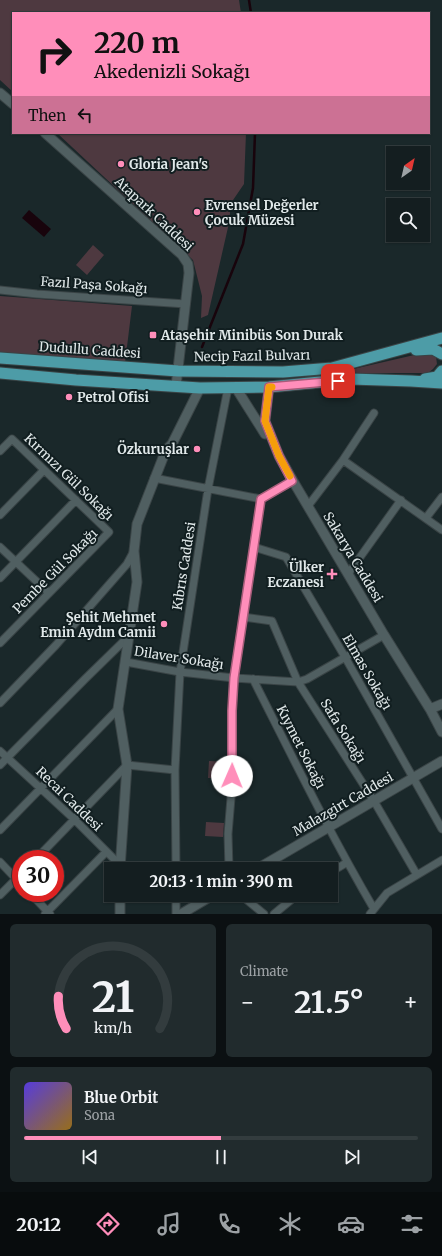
<!DOCTYPE html>
<meta charset="utf-8">
<style>
:root{--surface:#141e20;--page:#212b2d;--text:#f1f3f6;--muted:#9da2a5;--line:#333c3e;--accent:#ff8eba}
body{margin:0;font-family:Merriweather,serif;background:var(--page);color:var(--text);height:100vh;display:flex;flex-direction:column;font-size:15px;white-space:nowrap}
*{box-sizing:border-box;margin:0}
p{font-size:13px;color:var(--muted)}
.icon{flex:none;width:22px;height:22px;fill:none;stroke:currentColor;stroke-width:2;stroke-linecap:round;stroke-linejoin:round}
.map{position:relative;height:914px;overflow:hidden}
.sheet{display:flex;flex-direction:column;gap:10px;padding:10px;background:#0b1012;flex:1}
.sheet>*{flex:none}
.hud{position:absolute;left:12px;top:12px;width:418px;height:122px;border-radius:0px;box-shadow:0 1px 3px #0004,0 0 0 1px var(--line);background:#ff8eba;color:#111;overflow:hidden}
.needle{width:26px;rotate:34deg}
.fabs{position:absolute;left:386px;top:146px;display:grid;gap:8px}
.fabs a{display:grid;place-items:center;width:44px;height:44px;border-radius:0px;background:var(--surface);box-shadow:0 1px 3px #0004,0 0 0 1px var(--line);font-size:20px}
.speed{position:absolute;left:12px;top:850px;display:flex;gap:8px;font-size:20px;font-weight:700;text-align:center}
.speed>*{display:grid;place-content:center;width:52px;height:52px;border-radius:50%;background:var(--surface);box-shadow:0 1px 3px #0004,0 0 0 1px var(--line);line-height:1}
.speed .limit{border:6px solid #d22;background:#fff;color:#111}
.pin{position:absolute;display:grid;place-items:center;width:34px;height:34px;color:#fff;margin:-17px;border-radius:8px;box-shadow:0 2px 6px #0006}
.me{position:absolute;width:44px;margin:-22px;rotate:1deg;stroke-linejoin:round;filter:drop-shadow(0 0 3px #0008)}
.turn{display:flex;align-items:center;gap:14px;height:84px;padding:0 16px;font-size:18px}
.turn .icon{width:52px;height:52px;stroke-width:2.5}
.turn b{display:block;font-size:28px;line-height:34px}
.then{display:flex;align-items:center;height:38px;padding:0 16px;background:#0003;gap:8px;font-size:15px}
.big{font-size:30px;font-weight:700;line-height:1.1}
.sheet .tile{flex:1;display:flex;flex-direction:column;justify-content:center;gap:6px;min-width:0;padding:0 14px;border-radius:6px;background:var(--page)}
.sheet .dial{align-items:center;gap:0}
.dial svg{height:104px;overflow:visible;fill:none;stroke:var(--line);stroke-width:7;stroke-linecap:round;text-anchor:middle}
.dial text{fill:var(--text);stroke:none}
.song{display:flex;align-items:center;gap:12px}
.cover{width:48px;height:48px;border-radius:6px;background:linear-gradient(135deg,hsl(250 70% 55%),hsl(40 70% 35%))}
.played{height:4px;border-radius:2px;background:linear-gradient(90deg,var(--accent) 50%,var(--line) 50%)}
.keys{display:flex;justify-content:space-around;direction:ltr}
.heat{display:flex;justify-content:space-between;align-items:center;font-size:22px;direction:ltr}
.sheet .tiles{flex:1;display:grid;gap:10px;grid-template-columns:1fr 1fr}
.tile:last-child{grid-column:span 2}
.trip{position:absolute;left:104px;top:862px;width:234px;height:40px;border-radius:0px;background:var(--surface);box-shadow:0 1px 3px #0004,0 0 0 1px var(--line);font-weight:700;line-height:40px;text-align:center}
.tab-bar{display:flex;height:64px;justify-content:space-around;align-items:center;background:#080c0d;color:var(--muted)}
.tab-bar .icon{width:28px;height:28px}
.tab-bar .selected{color:var(--accent)}
.tab-bar b{font-size:18px;color:var(--text)}
.map>svg:first-child{display:block}
</style>
<div class="map">
<svg width="442" height="914" viewBox="0 0 442 914">
<rect width="100%" height="100%" fill="#1a282a"/>
<path fill="#4e3940" d="M0 0H239L241 13H13V92L0 80Z
M57 133H246L244 184 231 203 229 223 208 315 201 318 202 296 193 260Z
M93 245 104 255 87 275 76 265Z
M0 296 132 306 125 363 0 352Z
M423 353 431 354 436 357 437 364 433 369 428 373H336Z
M209 761 227 762 226 779 208 778Z
M206 822 224 823 223 837 205 836Z"/>
<path fill="#18040c" d="M29 210 51 229 44 237 22 218Z"/>
<g fill="none" stroke-linecap="round" stroke-linejoin="round">
<path stroke="#18040c" stroke-width="2.5" d="M249 0 251 13
M202 347 243 244 253 188 255 133"/>
<defs>
<path id="minor" d="M0 290 37 294 186 304
M0 451 12 439 109 532 0 643
M343 460 442 530
M154 478 261 499 293 481
M308 506 343 460 374 413
M0 515 44 470
M426 518 442 497
M0 547 49 593
M254 547 286 557 345 657 442 829
M348 574 401 500
M0 578 76 500
M243 617 272 621 298 682 374 801 417 875
M126 662 180 672 234 678 298 682 307 679 384 635
M253 679C292 756 330 834 374 909
M0 703 56 645 127 564 134 551
M0 751 75 820 121 866
M0 765 85 679 129 636
M0 830 118 709
M36 859 127 765 175 770
M0 862 21 884
M176 869 175 770 180 672 208 489 228 388
M229 869 228 834 231 798 232 711 234 678 261 499
M331 872 346 863
M30 893 50 914
M0 895 21 874
M176 895V914
M241 895 264 914
M45 914 106 852
M274 914 297 895
M370 914 387 893 442 860"/>
<path id="tertiary" d="M0 93 13 104
M45 133 182 255 188 264 189 273 176 386
M269 387 265 421 279 456 293 481 384 635 430 709 442 732
M236 388 265 434
M430 709 442 704
M120 869 127 765 118 709 137 582 134 551 137 524 166 450 172 444 200 388
M257 869 442 761
M120 914V895
M181 914 213 895"/>
<path id="primary" d="M416 350 433 349 442 354
M0 358 178 371 283 372 332 368 442 338
M0 373 76 380 200 388 269 387 351 379 411 381 442 383
M425 379 437 377 442 371"/>
</defs>
<use href="#minor" stroke="#3a4446" stroke-width="9"/>
<use href="#tertiary" stroke="#3a4446" stroke-width="11"/>
<use href="#primary" stroke="#3a4446" stroke-width="13"/>
<use href="#minor" stroke="#505f61" stroke-width="7"/>
<use href="#tertiary" stroke="#505f61" stroke-width="9"/>
<use href="#primary" stroke="#4d9ca7" stroke-width="11"/>
</g>
<g fill="none" stroke-linecap="round" stroke-linejoin="round">
<defs>
<path id="route" d="M232 776V711L234 678 261 499 292 481 279 456 265 421 269 387 338 381"/>
</defs>
<use href="#route" stroke="#a65c79" stroke-width="10"/>
<use href="#route" stroke="#ff8eba" stroke-width="7"/>
<path stroke="#f59e0b" stroke-width="7" d="M272 387H269L265 421 279 456 290 476"/>
</g>
<g fill="#ff8eba" stroke="#111e20" stroke-width="1.5">
<circle cx="121" cy="164" r="4"/>
<circle cx="197" cy="212" r="4"/>
<rect x="149" y="331" width="8" height="8" rx="2"/>
<circle cx="69" cy="397" r="4"/>
<circle cx="197" cy="449" r="4"/>
<path d="M330 568h4v4h4v4h-4v4h-4v-4h-4v-4h4z"/>
<circle cx="164" cy="624" r="4"/>
</g>
<g text-anchor="middle" dominant-baseline="central" stroke-width="4" stroke-linejoin="round" paint-order="stroke">
<g font-size="13" font-weight="bold" fill="#e0e8e9" stroke="#111e20" text-anchor="start">
<text x="129" y="164">Gloria Jean's</text>
<text x="205" y="205">Evrensel Değerler<tspan x="205" dy="15">Çocuk Müzesi</tspan></text>
<text x="161" y="335">Ataşehir Minibüs Son Durak</text>
<text x="77" y="397">Petrol Ofisi</text>
<text x="189" y="449" text-anchor="end">Özkuruşlar</text>
<text x="324" y="567" text-anchor="end">Ülker<tspan x="324" dy="15">Eczanesi</tspan></text>
<text x="156" y="617" text-anchor="end">Şehit Mehmet<tspan x="156" dy="15">Emin Aydın Camii</tspan></text>
</g>
<g font-size="13" fill="#e0e8e9" stroke="#111e20">
<text transform="translate(154 214) rotate(43)">Atapark Caddesi</text>
<text transform="translate(94 285) rotate(4)">Fazıl Paşa Sokağı</text>
<text transform="translate(90 350) rotate(4)">Dudullu Caddesi</text>
<text transform="translate(252 356) rotate(-1)">Necip Fazıl Bulvarı</text>
<text transform="translate(69 477) rotate(44)">Kırmızı Gül Sokağı</text>
<text transform="translate(353 557) rotate(59)">Sakarya Caddesi</text>
<text transform="translate(184 566) rotate(-81)">Kıbrıs Caddesi</text>
<text transform="translate(55 571) rotate(-45)">Pembe Gül Sokağı</text>
<text transform="translate(179 658) rotate(9)">Dilaver Sokağı</text>
<text transform="translate(367 672) rotate(60)">Elmas Sokağı</text>
<text transform="translate(343 731) rotate(58)">Safa Sokağı</text>
<text transform="translate(301 747) rotate(63)">Kıymet Sokağı</text>
<text transform="translate(69 799) rotate(44)">Recai Caddesi</text>
<text transform="translate(343 804) rotate(-30)">Malazgirt Caddesi</text>
</g>
</g>
</svg>
<div class="fabs">
<a><svg class="needle" viewBox="-14 -14 28 28"><path d="M0-13l5 13h-10z" fill="#e53935"/><path d="M0 13l5-13h-10z" fill="#9da2a5"/></svg></a>
<a><svg class="icon" aria-label="search" viewBox="0 0 24 24"><circle cx="10" cy="10" r="6"/><path d="M15 15l6 6"/></svg></a>
</div>
<div class="speed"><div class="limit">30</div></div>
<div class="pin" style="left:338px;top:381px;background:#d93025"><svg class="icon" aria-label="arrive" viewBox="0 0 24 24"><path d="M6 21V4h12l-3 4 3 4H6"/></svg></div>
<svg class="me" style="left:232px;top:776px" viewBox="-20 -20 40 40"><circle r="19" fill="#fff"/><path d="M0-13L10 11 0 6-10 11z" fill="#ff8eba"/></svg>
<div class="trip">20:13 · 1 min · 390 m</div>
<div class="hud">
<div class="turn"><svg class="icon" aria-label="right" viewBox="0 0 24 24"><path d="M7 20v-9h11M14 6l5 5-5 5"/></svg><div><b>220 m</b>Akedenizli Sokağı</div></div>
<div class="then">Then<svg class="icon" aria-label="left" viewBox="0 0 24 24"><path d="M17 20v-9H6M10 6l-5 5 5 5"/></svg></div>
</div>
</div>
<section class="sheet">
<div class="tiles">
<div class="tile dial"><svg viewBox="0 0 100 80">
<path d="M14 69A42 42 0 1 1 86 69"/>
<path d="M14 69A42 42 0 0 1 8 44" stroke="#ff8eba"/>
<text x="50" y="56" font-size="32" font-weight="700">21</text>
<text x="50" y="72" font-size="11">km/h</text>
</svg></div>
<div class="tile"><p>Climate</p>
<div class="heat"><a>−</a><b class="big">21.5°</b><a>+</a></div>
</div>
<div class="tile">
<div class="song"><i class="cover"></i><div><b>Blue Orbit</b><p>Sona</p></div></div>
<div class="played"></div>
<div class="keys"><svg class="icon" aria-label="previous" viewBox="0 0 24 24"><path d="M18 5L8 12l10 7zM5 5v14"/></svg><svg class="icon" aria-label="pause" viewBox="0 0 24 24"><path d="M8 5v14M16 5v14"/></svg><svg class="icon" aria-label="next" viewBox="0 0 24 24"><path d="M6 5l10 7-10 7zM19 5v14"/></svg></div>
</div>
</div>
</section>
<nav class="tab-bar">
<b>20:12</b>
<svg class="icon selected" aria-label="directions" viewBox="0 0 24 24"><path d="M12 3l9 9-9 9-9-9zM9 14v-3h6M13 9l2 2-2 2"/></svg>
<svg class="icon" aria-label="music" viewBox="0 0 24 24"><path d="M9 18V5l10-2v13"/><circle cx="6" cy="18" r="3"/><circle cx="16" cy="16" r="3"/></svg>
<svg class="icon" aria-label="phone" viewBox="0 0 24 24"><path d="M5 4h4l2 5-3 2q2 4 5 5l2-3 5 2v4C11 20 4 13 5 4z"/></svg>
<svg class="icon" aria-label="climate" viewBox="0 0 24 24"><path d="M12 3v18M4 7l16 10M4 17L20 7"/></svg>
<svg class="icon" aria-label="car" viewBox="0 0 24 24"><path d="M5 17H2v-5l4-1 3-4h7l3 4 3 1v5h-3M9 17h6M6 11h13"/><circle cx="7" cy="17" r="2"/><circle cx="17" cy="17" r="2"/></svg>
<svg class="icon" aria-label="filters" viewBox="0 0 24 24"><path d="M4 7h16M4 17h16"/><circle cx="9" cy="7" r="2"/><circle cx="15" cy="17" r="2"/></svg>
</nav>
